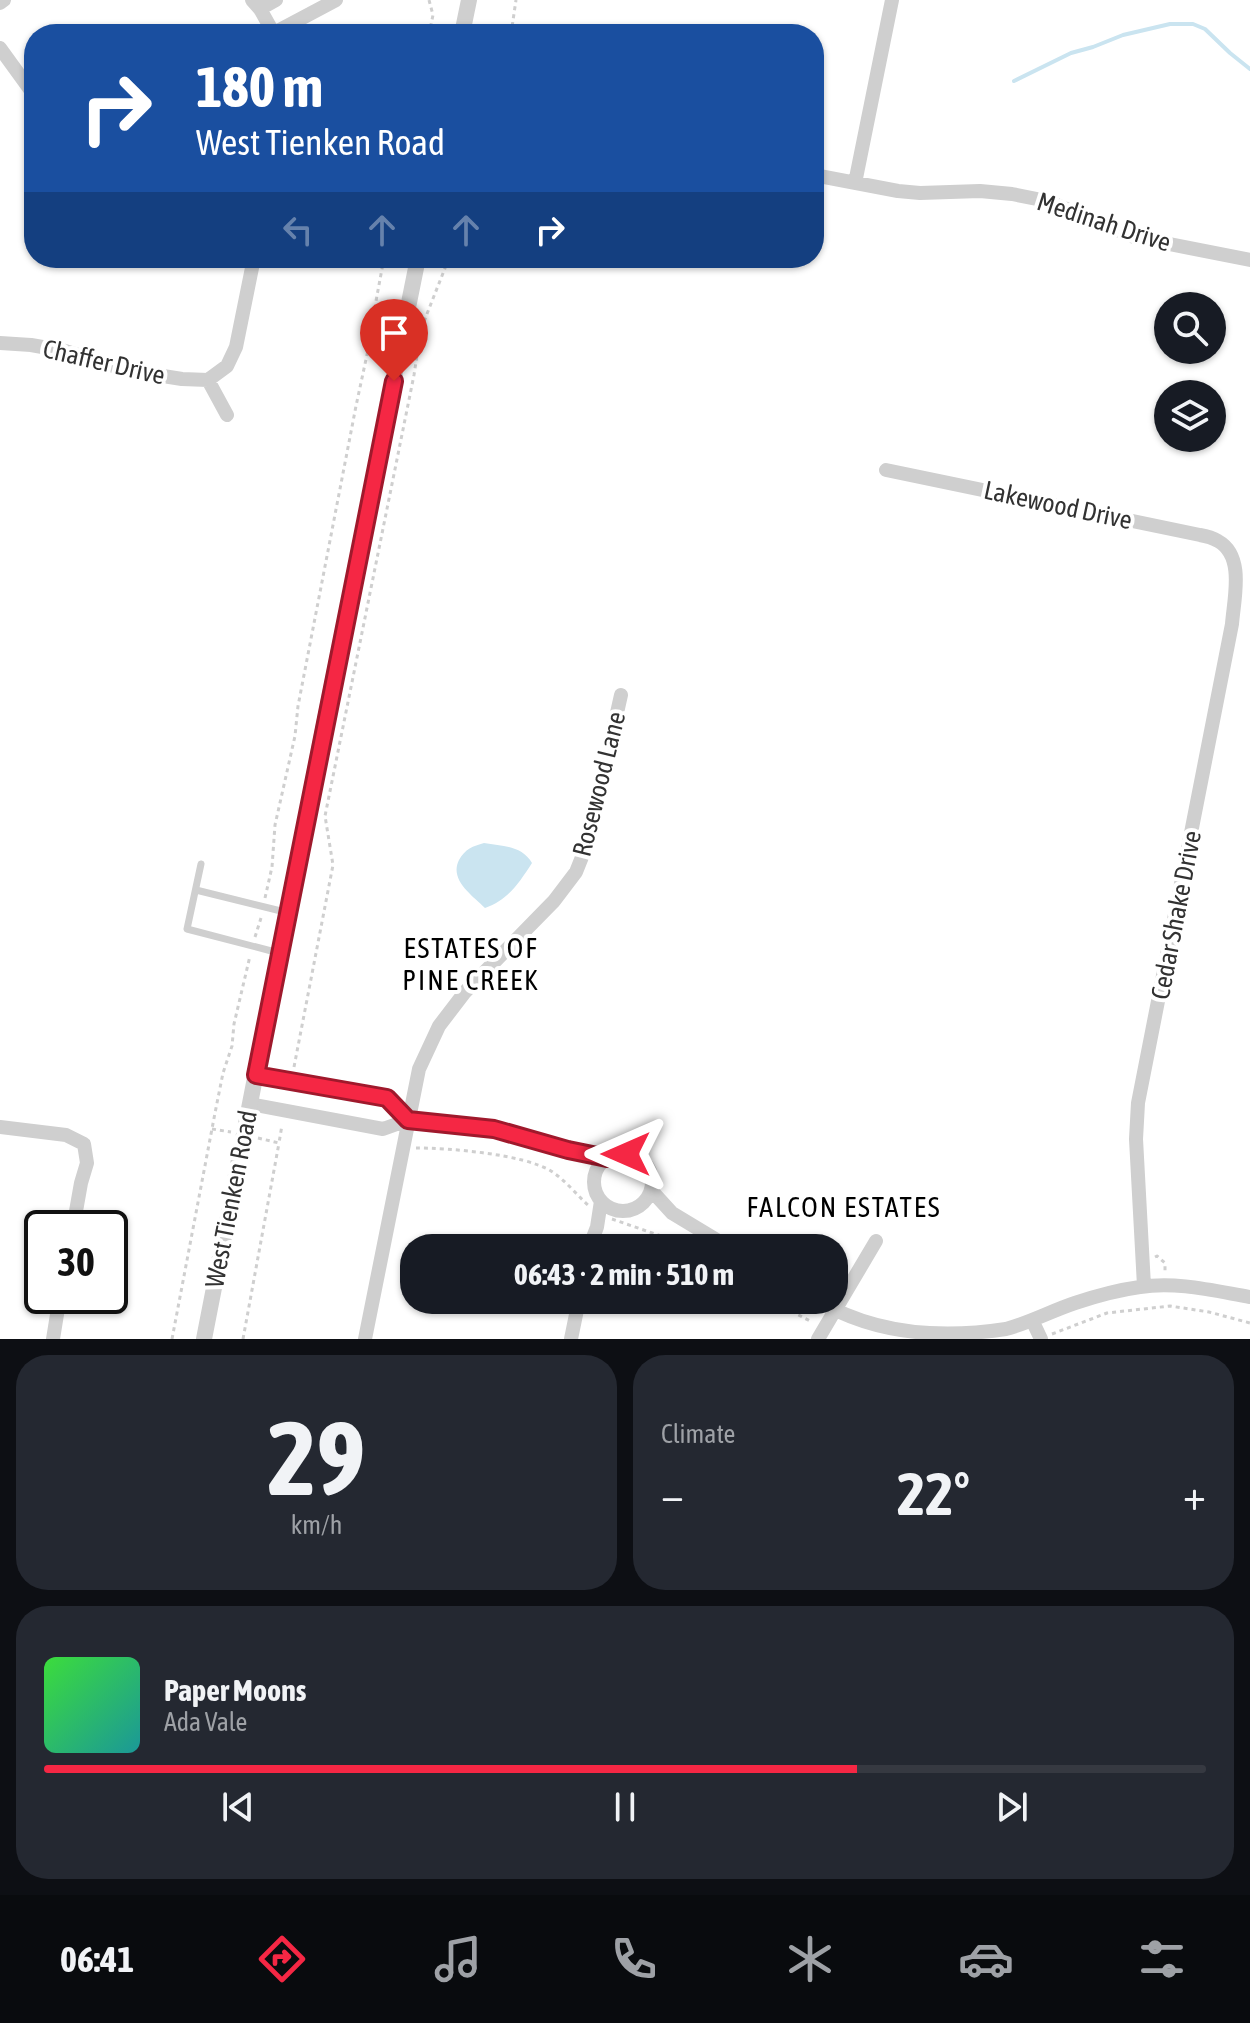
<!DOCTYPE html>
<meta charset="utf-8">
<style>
:root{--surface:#171b24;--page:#242831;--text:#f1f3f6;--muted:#9ea1a6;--line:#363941;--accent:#f52744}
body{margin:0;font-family:"Asap Condensed",sans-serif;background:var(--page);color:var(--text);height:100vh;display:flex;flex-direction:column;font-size:30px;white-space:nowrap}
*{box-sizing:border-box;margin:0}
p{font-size:26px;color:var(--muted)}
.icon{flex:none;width:44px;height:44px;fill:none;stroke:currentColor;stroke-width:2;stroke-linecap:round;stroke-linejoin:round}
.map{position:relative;height:1339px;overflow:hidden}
.side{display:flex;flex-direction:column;gap:16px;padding:16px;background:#0d0f14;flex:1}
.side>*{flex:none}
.banner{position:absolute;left:24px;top:24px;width:800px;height:244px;border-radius:32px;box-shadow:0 2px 6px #0004;background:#1a4fa0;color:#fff;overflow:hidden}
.fabs{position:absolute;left:1154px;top:292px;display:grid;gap:16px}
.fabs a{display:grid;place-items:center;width:72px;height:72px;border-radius:50%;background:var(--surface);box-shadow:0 2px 6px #0004;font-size:40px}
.speed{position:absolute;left:24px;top:1210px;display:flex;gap:16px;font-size:40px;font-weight:700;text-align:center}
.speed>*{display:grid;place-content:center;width:104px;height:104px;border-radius:50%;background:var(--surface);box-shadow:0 2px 6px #0004;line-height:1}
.speed .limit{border:4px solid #111;border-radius:12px;background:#fff;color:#111}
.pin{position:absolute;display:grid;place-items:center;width:68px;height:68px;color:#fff;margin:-82px -34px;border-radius:50% 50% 50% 0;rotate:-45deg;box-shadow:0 0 8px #0007}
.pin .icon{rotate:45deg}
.me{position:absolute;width:88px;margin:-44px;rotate:270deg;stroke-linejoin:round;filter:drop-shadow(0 0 6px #0008)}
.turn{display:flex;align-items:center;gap:28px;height:168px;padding:0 40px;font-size:36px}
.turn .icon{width:104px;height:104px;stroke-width:2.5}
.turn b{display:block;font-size:56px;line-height:68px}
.lanes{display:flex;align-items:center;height:76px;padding:0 40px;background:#0003;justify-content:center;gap:40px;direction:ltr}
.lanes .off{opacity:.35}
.big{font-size:60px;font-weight:700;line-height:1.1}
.side .widget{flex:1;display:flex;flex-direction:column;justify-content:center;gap:12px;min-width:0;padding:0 28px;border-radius:32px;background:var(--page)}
.side .dial{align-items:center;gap:0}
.dial b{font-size:104px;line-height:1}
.song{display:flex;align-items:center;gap:24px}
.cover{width:96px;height:96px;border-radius:12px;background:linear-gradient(135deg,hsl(120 70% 55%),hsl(180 70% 35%))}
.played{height:8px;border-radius:4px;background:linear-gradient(90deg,var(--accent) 70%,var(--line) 70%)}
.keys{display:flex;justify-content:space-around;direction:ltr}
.heat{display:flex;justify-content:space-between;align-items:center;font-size:44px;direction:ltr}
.side .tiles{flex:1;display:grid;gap:16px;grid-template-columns:1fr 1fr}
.widget:last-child{grid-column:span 2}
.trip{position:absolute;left:400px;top:1234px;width:448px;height:80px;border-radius:32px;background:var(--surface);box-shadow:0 2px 6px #0004;font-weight:700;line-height:80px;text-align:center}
.tabs{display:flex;height:128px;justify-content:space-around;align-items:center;background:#090b0e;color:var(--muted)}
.tabs .icon{width:56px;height:56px}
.tabs .active{color:var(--accent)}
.tabs b{font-size:36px;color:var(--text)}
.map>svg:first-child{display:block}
</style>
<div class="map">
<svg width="1250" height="1339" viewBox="0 0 1250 1339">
<rect width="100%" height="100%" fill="#fff"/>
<path fill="#cae4f0" d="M484 843C503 846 522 846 532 863 519 883 508 900 485 908 472 895 449 880 459 860 465 849 473 846 484 843Z"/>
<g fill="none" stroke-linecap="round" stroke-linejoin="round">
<path stroke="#cae4f0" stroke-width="4" d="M1014 81 1071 53 1093 47 1123 35 1170 24H1193L1205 29 1230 53 1250 69"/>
<path stroke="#cfcfcf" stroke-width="3" stroke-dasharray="4 4" stroke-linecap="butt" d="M429 0 433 15 429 34
M511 34 516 0
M265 898 272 867 275 825 295 736 298 706 356 406 371 336 376 301 384 258
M255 937 261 918
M294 1067 333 865 325 816 414 375 421 329 449 258
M212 1129 231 1132
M258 1138 279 1143 282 1125
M416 1148C449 1148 523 1154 551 1171 565 1180 576 1194 588 1205
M612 1219 661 1236 682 1248
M1155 1257 1157 1256 1165 1263V1271
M770 1300 812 1322
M1052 1334 1107 1313 1170 1306 1209 1312 1250 1323
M172 1339 215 1113 223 1073 232 1046 234 1024 250 956
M243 1339 279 1143"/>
<path stroke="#cfcfcf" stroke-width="7" d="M201 864 187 929 279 953
M196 890 285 912"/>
<path stroke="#cfcfcf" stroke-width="14" d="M252 0 260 9 274 34
M0 3 4 0
M260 9 276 0
M274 33 336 0
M0 48 34 95
M814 175 898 191 920 193 980 191 1012 194 1047 201 1134 237 1250 260
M855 183 892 0
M0 343 31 345 65 351 117 367 144 373 182 379 208 380 227 366 236 347 254 258
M208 380 227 415
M886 470 1200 535C1206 536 1213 538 1218 541 1245 556 1234 598 1232 624L1138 1103 1136 1139 1144 1286
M256 1075 387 1098 408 1120
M250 1104 383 1129 408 1120 494 1129 568 1150 607 1158
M0 1127 66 1135 84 1144 87 1163 81 1183 73 1228
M594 1182a29 29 0 1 1 58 0a29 29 0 1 1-58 0Z
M651 1190 672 1213 730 1248
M589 1248 597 1227 601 1201
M817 1300C875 1335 940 1339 1006 1329 1029 1323 1051 1311 1075 1303 1096 1296 1118 1290 1140 1287 1176 1281 1215 1291 1250 1297
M1032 1320 1041 1339
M53 1339 60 1296
M365 1339 419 1069 439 1026 465 992 554 901 576 872 588 842 621 695
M571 1339 579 1300
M818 1339 876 1241"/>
<path stroke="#cfcfcf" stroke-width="16" d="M462 34 469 0
M204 1339 328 704 418 258"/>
</g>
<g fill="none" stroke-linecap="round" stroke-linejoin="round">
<defs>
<path id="route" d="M394 381 256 1075 387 1098 408 1120 494 1129 568 1150 607 1158 617 1154H626"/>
</defs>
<use href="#route" stroke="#9f192c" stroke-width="20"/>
<use href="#route" stroke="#f52744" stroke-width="14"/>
</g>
<g text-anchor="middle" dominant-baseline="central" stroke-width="8" stroke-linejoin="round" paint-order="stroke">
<g font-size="26" fill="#323232" stroke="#fff">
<text transform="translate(1104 222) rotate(18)">Medinah Drive</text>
<text transform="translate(104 362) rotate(13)">Chaffer Drive</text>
<text transform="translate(1058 505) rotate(12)">Lakewood Drive</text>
<text transform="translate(599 784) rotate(-76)">Rosewood Lane</text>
<text transform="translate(1176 915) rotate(-79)">Cedar Shake Drive</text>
<text transform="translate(231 1199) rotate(-79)">West Tienken Road</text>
</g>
<g font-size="28" letter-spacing="2" fill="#000" stroke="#fff">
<text x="471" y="948">ESTATES OF<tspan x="471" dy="32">PINE CREEK</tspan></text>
<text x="844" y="1207">FALCON ESTATES</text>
</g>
</g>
</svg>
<div class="fabs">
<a><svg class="icon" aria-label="search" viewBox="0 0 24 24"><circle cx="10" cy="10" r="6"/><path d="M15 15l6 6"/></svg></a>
<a><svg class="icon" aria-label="layers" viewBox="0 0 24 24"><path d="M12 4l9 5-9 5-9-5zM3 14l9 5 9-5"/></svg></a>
</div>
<div class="speed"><div class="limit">30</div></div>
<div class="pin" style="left:394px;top:381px;background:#d93025"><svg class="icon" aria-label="arrive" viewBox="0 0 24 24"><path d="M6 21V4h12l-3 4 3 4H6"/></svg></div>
<svg class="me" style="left:626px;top:1154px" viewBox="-20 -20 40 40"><path d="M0-17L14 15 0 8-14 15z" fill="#f52744" stroke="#fff" stroke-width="4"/></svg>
<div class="trip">06:43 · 2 min · 510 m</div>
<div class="banner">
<div class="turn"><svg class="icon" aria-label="right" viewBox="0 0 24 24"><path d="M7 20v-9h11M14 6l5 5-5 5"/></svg><div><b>180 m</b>West Tienken Road</div></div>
<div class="lanes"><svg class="icon off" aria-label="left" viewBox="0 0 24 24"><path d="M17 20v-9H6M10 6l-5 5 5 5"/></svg><svg class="icon off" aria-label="ahead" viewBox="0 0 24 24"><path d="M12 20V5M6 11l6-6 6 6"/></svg><svg class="icon off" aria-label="ahead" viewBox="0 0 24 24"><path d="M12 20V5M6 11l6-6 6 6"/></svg><svg class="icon" aria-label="right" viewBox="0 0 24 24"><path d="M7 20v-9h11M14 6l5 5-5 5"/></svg></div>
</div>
</div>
<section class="side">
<div class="tiles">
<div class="widget dial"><b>29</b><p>km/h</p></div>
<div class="widget"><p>Climate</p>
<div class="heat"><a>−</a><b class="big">22°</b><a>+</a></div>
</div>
<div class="widget">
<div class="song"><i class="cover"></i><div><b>Paper Moons</b><p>Ada Vale</p></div></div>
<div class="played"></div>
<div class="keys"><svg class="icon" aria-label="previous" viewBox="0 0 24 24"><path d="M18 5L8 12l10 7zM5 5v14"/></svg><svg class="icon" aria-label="pause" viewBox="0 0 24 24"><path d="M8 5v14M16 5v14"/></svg><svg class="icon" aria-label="next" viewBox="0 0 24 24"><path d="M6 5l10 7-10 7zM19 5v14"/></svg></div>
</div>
</div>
</section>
<nav class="tabs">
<b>06:41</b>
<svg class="icon active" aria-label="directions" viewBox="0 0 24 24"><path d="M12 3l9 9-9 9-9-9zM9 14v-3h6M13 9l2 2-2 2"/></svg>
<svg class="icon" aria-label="music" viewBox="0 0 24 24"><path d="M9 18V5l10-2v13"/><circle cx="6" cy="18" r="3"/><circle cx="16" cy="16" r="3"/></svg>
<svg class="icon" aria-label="phone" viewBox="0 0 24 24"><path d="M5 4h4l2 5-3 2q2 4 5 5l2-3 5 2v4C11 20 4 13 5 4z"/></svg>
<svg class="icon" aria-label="climate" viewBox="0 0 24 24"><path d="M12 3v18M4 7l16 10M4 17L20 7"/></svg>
<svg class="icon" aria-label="car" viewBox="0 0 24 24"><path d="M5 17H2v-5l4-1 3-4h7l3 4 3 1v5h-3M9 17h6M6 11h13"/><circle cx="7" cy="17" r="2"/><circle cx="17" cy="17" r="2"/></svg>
<svg class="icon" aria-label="filters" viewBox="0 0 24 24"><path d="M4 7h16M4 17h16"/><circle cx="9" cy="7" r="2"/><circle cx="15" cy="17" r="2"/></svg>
</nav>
